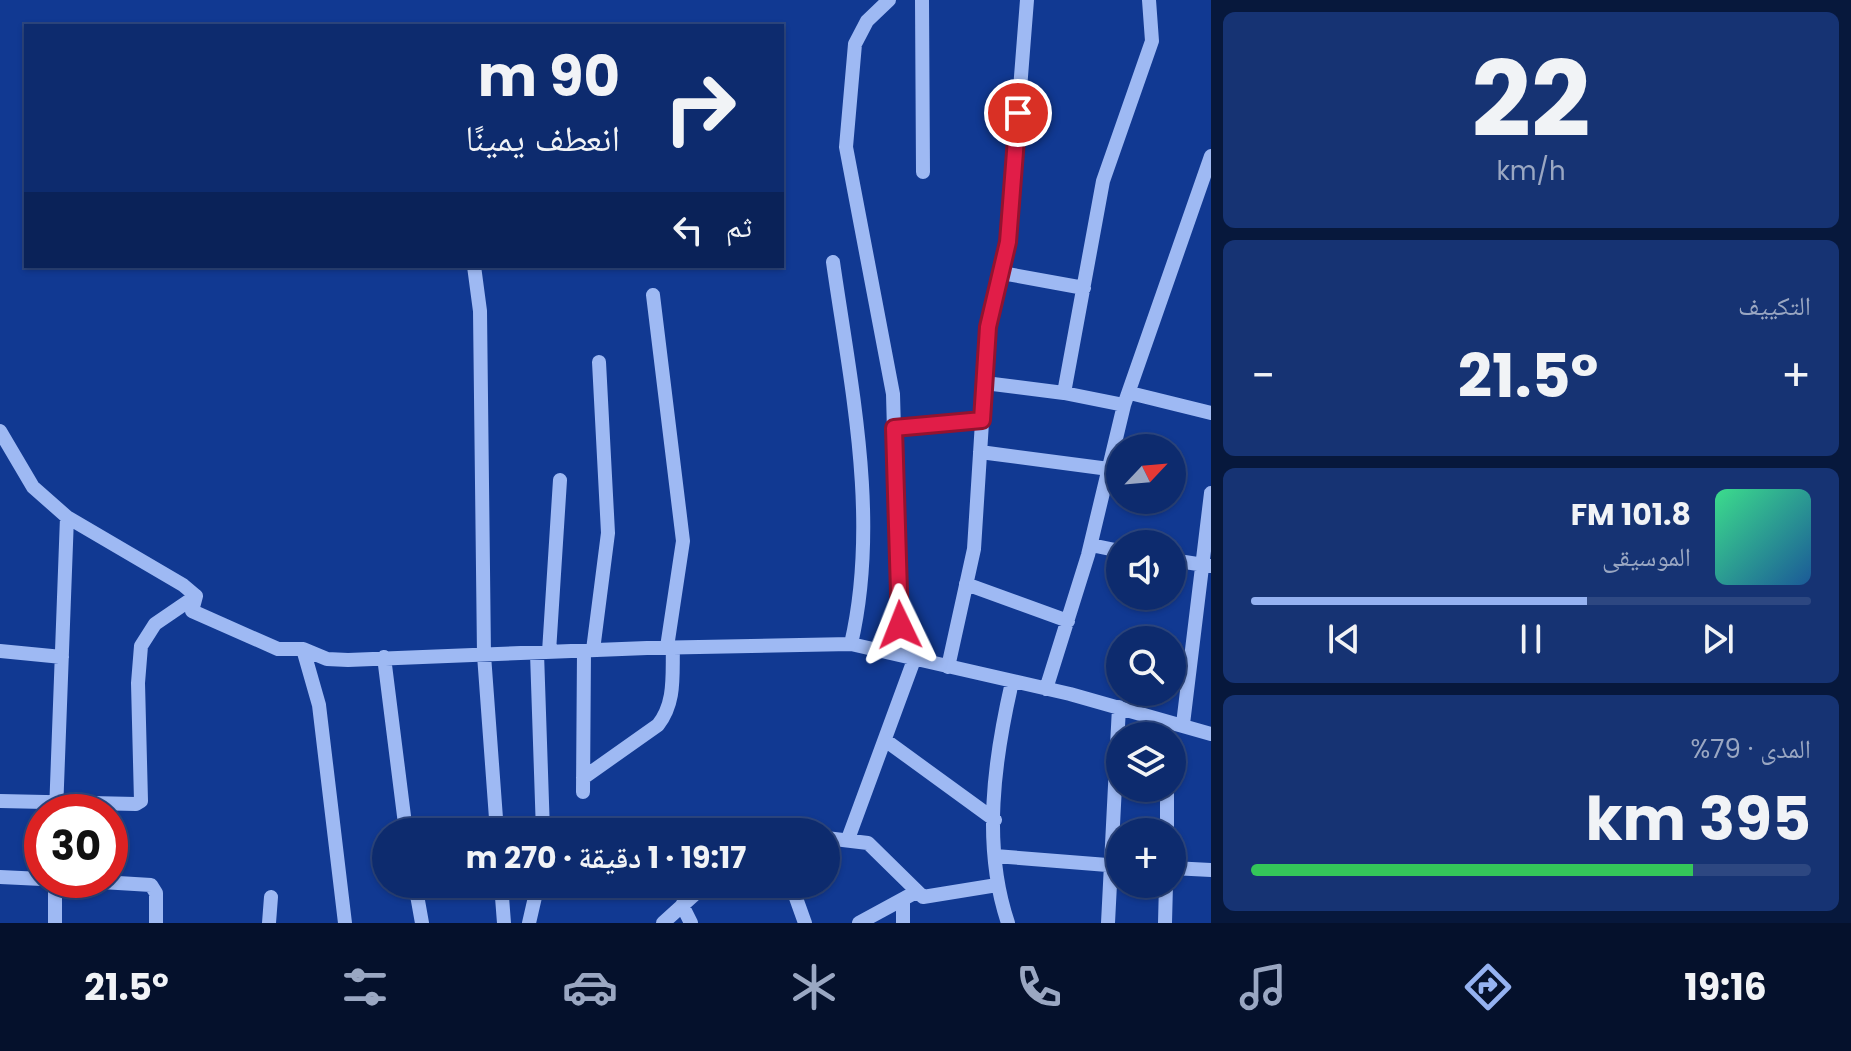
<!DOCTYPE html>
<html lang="ar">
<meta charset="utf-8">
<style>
:root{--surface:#0d2b6e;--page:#163373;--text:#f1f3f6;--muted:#9aa7c2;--line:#2d4781;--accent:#95b2f1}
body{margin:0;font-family:Poppins,"Noto Naskh Arabic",sans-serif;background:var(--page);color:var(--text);direction:rtl;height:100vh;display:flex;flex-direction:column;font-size:30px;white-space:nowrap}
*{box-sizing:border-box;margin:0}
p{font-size:26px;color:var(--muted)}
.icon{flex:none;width:44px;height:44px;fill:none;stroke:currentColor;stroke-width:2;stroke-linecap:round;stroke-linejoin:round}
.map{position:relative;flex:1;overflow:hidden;direction:ltr}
.sheet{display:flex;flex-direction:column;gap:12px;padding:12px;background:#07183c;width:640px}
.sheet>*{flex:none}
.banner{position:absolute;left:24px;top:24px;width:760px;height:244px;border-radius:0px;box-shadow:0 2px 6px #0004,0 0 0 2px var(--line);direction:rtl;background:#0d2b6e;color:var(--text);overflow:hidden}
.needle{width:52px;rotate:64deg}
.fabs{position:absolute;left:1106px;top:434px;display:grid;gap:16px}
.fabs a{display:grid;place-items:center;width:80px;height:80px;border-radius:50%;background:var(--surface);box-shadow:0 2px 6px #0004,0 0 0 2px var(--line);font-size:40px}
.speed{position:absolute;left:24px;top:794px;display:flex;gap:16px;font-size:40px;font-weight:700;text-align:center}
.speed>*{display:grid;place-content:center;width:104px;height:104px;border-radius:50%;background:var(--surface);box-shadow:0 2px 6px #0004,0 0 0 2px var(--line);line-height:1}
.speed .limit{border:12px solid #d22;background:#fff;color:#111}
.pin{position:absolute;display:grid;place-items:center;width:68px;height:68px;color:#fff;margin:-34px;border:4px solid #fff;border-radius:50%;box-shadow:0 2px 8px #0007}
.me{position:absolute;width:88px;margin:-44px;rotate:358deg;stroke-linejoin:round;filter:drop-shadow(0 0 6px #0008)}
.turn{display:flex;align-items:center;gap:28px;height:168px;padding:0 32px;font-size:36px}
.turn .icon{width:104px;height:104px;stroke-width:2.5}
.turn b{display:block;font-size:56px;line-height:68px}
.then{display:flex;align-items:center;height:76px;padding:0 32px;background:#0003;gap:16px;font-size:30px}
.big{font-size:60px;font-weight:700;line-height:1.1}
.sheet .card{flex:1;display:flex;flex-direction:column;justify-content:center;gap:12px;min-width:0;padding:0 28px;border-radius:12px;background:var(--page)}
.sheet .dial{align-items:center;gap:0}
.dial b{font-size:104px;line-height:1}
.song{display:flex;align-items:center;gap:24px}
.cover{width:96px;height:96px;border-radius:12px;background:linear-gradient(135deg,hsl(150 70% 55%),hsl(210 70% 35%))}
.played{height:8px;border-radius:4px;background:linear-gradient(90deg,var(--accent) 60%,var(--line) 60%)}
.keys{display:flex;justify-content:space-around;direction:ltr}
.heat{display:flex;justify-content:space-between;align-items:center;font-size:44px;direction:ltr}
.charge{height:12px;border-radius:6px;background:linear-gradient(90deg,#34c759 79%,var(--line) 0)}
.trip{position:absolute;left:372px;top:818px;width:468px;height:80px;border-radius:40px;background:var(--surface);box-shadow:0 2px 6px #0004,0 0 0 2px var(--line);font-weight:700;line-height:80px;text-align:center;direction:rtl}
.dock{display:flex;height:128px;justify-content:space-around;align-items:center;background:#05112c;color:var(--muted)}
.dock .icon{width:56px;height:56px}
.dock .current{color:var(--accent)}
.dock b{font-size:36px;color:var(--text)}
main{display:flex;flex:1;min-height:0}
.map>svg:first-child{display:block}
</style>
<main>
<section class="sheet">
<div class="card dial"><b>22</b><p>km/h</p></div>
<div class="card"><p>التكييف</p>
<div class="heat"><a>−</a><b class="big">21.5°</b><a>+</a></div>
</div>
<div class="card">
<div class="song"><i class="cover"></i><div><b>101.8 FM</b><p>الموسيقى</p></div></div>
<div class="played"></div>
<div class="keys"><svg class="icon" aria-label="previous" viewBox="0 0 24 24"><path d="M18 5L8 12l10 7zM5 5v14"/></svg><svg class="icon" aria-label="pause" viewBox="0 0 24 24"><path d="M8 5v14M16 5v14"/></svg><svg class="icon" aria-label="next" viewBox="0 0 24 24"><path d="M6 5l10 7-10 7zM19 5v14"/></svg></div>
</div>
<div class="card"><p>المدى · 79%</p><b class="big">395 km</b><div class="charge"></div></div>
</section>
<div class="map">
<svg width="1211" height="923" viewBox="0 0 1211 923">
<rect width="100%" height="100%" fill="#113992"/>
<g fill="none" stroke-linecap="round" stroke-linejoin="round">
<path stroke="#9eb9f3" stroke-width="14" d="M889 0 867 21 855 44 846 147 893 394 900 653
M922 0 923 172
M833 262C851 387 880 519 851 644
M474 266 480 311 484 655 497 832
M1002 273 1084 288
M653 295 683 541 667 647
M985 383 1064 393 1124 405
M1064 393 1103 181 1152 41 1149 0
M1130 393 1211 413
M894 428 982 420
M0 431 33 487 67 517 183 585 196 596 192 611 278 649H303L327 659 348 660 647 648 851 644 1070 694 1211 734
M980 452 1109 469
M1091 545 1120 551
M1172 560 1211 566
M966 584 1068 621
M303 649 319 705 345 923
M593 650 608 533 599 362
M0 651 62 657
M549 652 560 480
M537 653 543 832
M384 657 406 832
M948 667 974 549 988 327 1008 242 1027 0
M1046 689 1088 555 1124 405 1211 156
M1183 724 1211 493
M885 740 995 820
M583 778 658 725C676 702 672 675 673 647
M583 792 584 651
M0 801 136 804 141 801 138 683 141 646 155 624 196 596
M56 812 67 517
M1167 832V788
M826 838 868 843 923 897 997 885
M848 839 915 657
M995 856 1120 866
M1172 868 1211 870
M0 877 42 879
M69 880 151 885 156 893V923
M415 884 422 923
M501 884 504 923
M791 884 805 923
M903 899V923
M682 905 691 923
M55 923V880
M269 923 271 897
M529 923 538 884
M663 923 706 884
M859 923 916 892
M1008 923C982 846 994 760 1012 682
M1108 923 1119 707
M1165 923 1166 884"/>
</g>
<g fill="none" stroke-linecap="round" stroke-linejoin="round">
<defs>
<path id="route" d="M900 625 894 428 982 420 988 327 1008 242 1018 113"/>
</defs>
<use href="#route" stroke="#92132f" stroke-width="20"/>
<use href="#route" stroke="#e11d48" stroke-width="14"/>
</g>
</svg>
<div class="fabs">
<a><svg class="needle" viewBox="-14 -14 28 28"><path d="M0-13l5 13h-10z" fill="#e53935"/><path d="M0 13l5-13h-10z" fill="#9aa7c2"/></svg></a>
<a><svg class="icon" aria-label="sound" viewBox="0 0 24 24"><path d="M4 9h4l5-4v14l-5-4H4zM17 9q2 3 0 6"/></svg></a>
<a><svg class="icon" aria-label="search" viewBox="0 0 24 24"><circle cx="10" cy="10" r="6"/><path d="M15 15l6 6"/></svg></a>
<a><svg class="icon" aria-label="layers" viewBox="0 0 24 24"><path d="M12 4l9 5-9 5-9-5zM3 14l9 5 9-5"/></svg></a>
<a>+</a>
</div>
<div class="speed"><div class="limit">30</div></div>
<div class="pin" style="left:1018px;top:113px;background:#d93025"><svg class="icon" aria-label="arrive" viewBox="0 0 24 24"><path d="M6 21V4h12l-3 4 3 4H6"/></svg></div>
<svg class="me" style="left:900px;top:625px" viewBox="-20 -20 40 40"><path d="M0-17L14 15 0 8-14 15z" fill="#e11d48" stroke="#fff" stroke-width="4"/></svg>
<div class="trip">19:17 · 1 دقيقة · 270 m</div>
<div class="banner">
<div class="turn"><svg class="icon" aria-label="right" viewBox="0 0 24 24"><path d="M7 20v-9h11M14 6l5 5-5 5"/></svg><div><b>90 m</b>انعطف يمينًا</div></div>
<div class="then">ثم<svg class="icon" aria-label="left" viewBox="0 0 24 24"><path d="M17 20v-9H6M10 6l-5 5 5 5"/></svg></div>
</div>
</div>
</main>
<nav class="dock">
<b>19:16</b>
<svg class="icon current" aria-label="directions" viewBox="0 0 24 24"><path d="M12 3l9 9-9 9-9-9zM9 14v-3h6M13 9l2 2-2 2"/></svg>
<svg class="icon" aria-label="music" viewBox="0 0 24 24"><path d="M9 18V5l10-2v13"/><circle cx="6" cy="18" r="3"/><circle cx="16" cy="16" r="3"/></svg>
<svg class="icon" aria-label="phone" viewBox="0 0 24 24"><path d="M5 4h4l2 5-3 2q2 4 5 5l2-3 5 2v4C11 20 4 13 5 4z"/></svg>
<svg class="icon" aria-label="climate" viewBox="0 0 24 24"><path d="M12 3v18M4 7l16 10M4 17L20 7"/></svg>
<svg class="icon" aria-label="car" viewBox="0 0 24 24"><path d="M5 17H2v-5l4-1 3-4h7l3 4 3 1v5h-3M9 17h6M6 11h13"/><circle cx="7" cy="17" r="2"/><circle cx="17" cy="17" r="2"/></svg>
<svg class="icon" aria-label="filters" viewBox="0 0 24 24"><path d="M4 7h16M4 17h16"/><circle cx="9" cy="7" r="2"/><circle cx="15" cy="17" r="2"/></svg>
<b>21.5°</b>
</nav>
